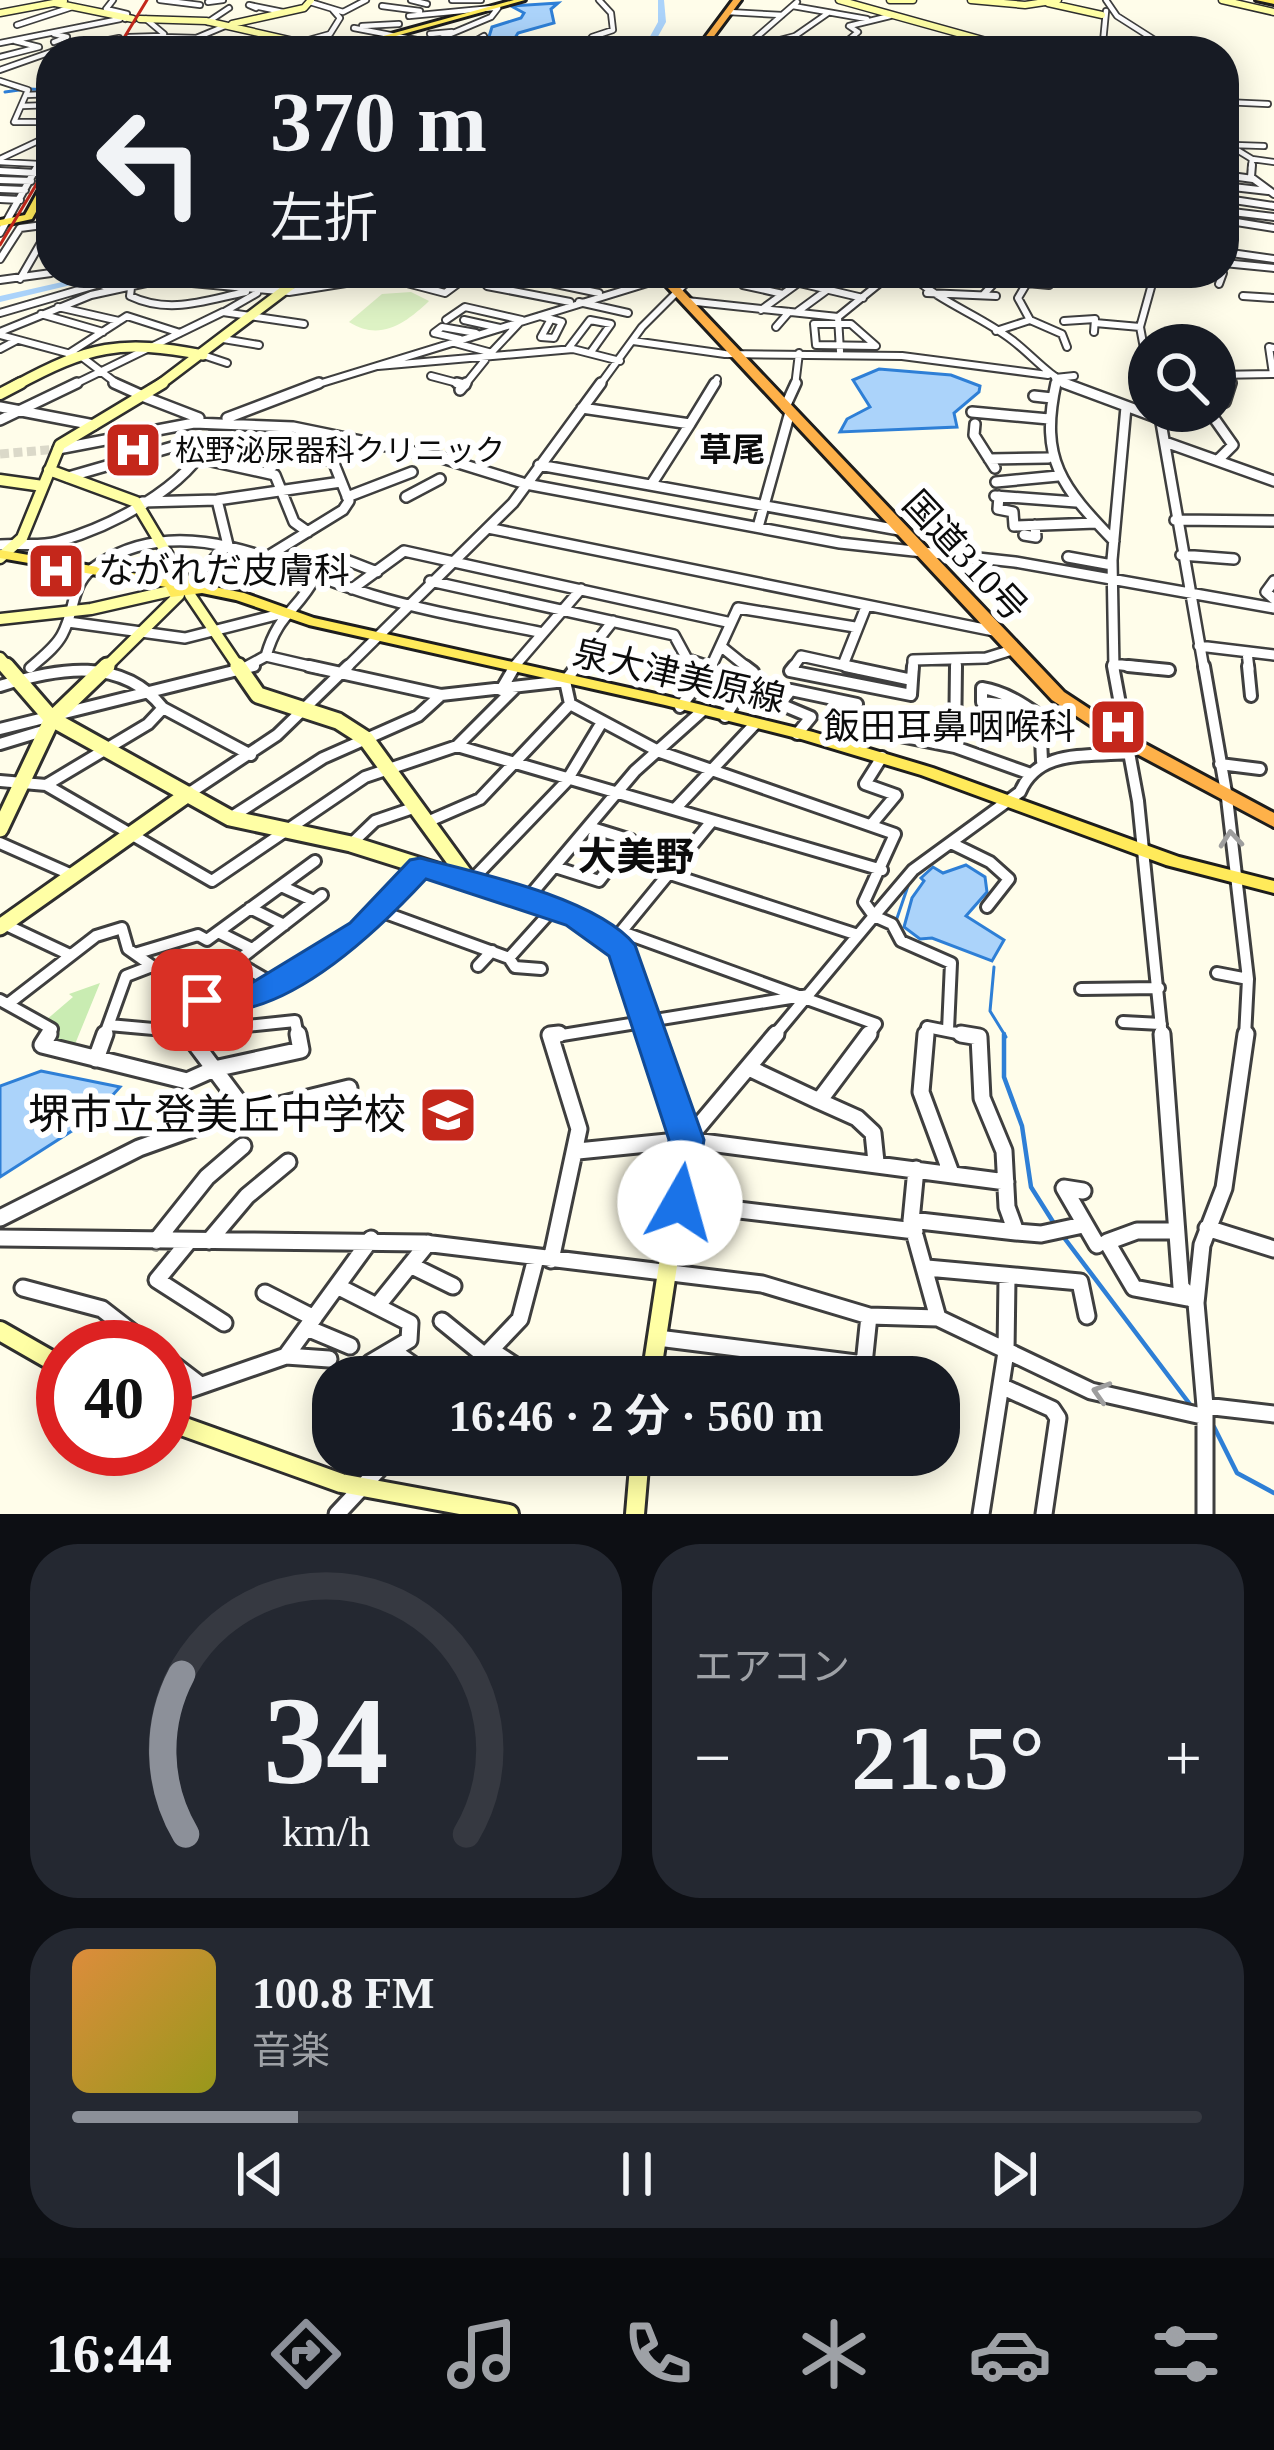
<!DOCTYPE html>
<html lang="ja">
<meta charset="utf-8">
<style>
:root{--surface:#171b24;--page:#242831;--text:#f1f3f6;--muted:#9ea1a6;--line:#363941;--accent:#8c9099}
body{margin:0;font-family:"Times New Roman","Noto Sans JP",serif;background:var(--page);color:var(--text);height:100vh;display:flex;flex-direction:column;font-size:45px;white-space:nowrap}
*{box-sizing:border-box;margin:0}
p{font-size:39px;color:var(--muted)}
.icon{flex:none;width:66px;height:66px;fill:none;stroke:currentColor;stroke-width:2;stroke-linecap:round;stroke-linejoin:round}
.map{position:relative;height:1514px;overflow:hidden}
.panel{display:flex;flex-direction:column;gap:30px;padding:30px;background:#0d0f14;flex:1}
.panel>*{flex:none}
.banner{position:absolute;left:36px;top:36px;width:1203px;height:252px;border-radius:48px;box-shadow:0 6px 30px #0003;background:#171b24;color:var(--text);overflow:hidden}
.controls{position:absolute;left:1128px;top:324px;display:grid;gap:24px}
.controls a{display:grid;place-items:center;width:108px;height:108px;border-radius:50%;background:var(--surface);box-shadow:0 6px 30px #0003;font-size:60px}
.speed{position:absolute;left:36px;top:1320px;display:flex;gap:24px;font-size:60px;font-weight:700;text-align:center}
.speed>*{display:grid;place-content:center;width:156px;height:156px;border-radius:50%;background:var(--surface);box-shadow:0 6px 30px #0003;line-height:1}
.speed .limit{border:18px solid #d22;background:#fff;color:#111}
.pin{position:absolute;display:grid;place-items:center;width:102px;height:102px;color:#fff;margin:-51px;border-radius:24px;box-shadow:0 6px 18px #0006}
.me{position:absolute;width:132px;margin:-66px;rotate:7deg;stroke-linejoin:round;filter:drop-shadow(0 0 9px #0008)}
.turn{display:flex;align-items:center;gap:42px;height:252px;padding:0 36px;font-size:54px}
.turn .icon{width:156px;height:156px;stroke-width:2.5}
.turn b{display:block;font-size:84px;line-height:102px}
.big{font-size:90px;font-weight:700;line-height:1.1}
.panel .card{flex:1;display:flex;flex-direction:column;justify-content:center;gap:18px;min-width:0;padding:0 42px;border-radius:48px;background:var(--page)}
.panel .dial{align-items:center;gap:0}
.dial svg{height:312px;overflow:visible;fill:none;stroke:var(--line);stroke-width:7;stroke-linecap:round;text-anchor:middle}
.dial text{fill:var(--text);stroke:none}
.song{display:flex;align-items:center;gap:36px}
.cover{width:144px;height:144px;border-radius:18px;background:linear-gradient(135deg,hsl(30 70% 55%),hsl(60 70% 35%))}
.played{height:12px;border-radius:6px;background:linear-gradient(90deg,var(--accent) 20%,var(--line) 20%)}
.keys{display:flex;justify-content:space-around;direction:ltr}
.heat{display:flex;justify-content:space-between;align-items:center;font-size:66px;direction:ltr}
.panel .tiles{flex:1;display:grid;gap:30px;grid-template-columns:1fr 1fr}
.card:last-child{grid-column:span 2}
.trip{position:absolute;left:312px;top:1356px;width:648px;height:120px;border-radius:48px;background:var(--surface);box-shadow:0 6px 30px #0003;font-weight:700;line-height:120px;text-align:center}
.dock{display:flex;height:192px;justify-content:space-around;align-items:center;background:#090b0e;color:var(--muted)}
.dock .icon{width:84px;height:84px}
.dock .current{color:var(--accent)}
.dock b{font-size:54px;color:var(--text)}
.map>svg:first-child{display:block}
</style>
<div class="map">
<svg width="1274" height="1514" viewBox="0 0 1274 1514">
<rect width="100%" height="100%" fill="#fffdea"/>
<path fill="#c9ecb2" d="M100 983 73 1049 48 1040 58 1027 45 1021 73 997 69 994Z"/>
<path fill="#ddf2c4" d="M411 292 429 301C406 323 380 342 349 322L382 294Z"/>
<path fill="#abd3fa" stroke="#2e7fd6" stroke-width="3" d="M558 3 551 9 554 23 518 33 507 51H463L488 40 492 27 521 18 524 13 511 6Z
M879 369 951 375 980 386 979 392 954 413 957 427 840 432 847 419 870 407 853 380Z
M966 865 985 877 987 892 966 916 1004 940 992 961 932 938 920 939 904 927 912 898 924 881 921 878 933 867 943 873Z
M41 1071 120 1087 92 1118 0 1177V1086Z"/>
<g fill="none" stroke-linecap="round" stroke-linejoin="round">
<path stroke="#2e7fd6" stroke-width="3" d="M29 89 51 90
M5 92 19 90
M896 921 909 883
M994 967 990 1011 1006 1037"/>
<path stroke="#2e7fd6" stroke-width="4.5" d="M1004 1034V1077L1022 1126 1031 1187 1055 1225
M1062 1235 1192 1407
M1214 1427 1237 1473 1274 1493"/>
<path fill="#abd3fa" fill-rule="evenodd" d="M658 0H664L666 22 650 51H642L658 22Z
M102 273H121L0 302V296Z"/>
<path stroke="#dbd9c9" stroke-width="9" stroke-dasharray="9 4.5" stroke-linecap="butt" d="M0 454 58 449"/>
<defs>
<path id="street-far4" d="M113 0 106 9 127 14 125 19
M160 0 200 5
M411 0 427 4
M452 0H481
M1106 0 1117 16 1172 51
M208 2 223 0
M310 2 343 12 366 0
M382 6 420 11
M793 6 867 19
M256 8 249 5 283 12
M728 12 782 15
M409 16 493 8
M146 19 164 34 161 40 182 51
M208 22 229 8
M17 25 72 7
M362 26 399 24
M354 28 427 42
M54 34 67 37 54 42
M430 34 452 32
M129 37 162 36
M163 37 198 38 231 51
M0 43 120 19
M397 44 389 47 403 51
M426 45 458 51
M144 49 151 51
M743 49 797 2
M742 50 795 36 828 13
M53 51 119 38
M165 51 225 26
M269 51 330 34 340 18 333 10
M410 51 491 17 498 8
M458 51 484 36
M580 51 592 37 613 30 611 13 599 0
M846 51 841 46 858 32 849 26 890 16
M1095 51 1103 42 1106 11
M0 57 39 47 15 41
M0 70 51 52
M0 81 28 90 14 122H51
M26 95 51 94
M1224 102 1268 104
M22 106 51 105
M1224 142 1252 159 1251 168
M1234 145 1264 146
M0 159 51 135
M1252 159 1274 162
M0 162 39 164
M36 168 51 142"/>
<path id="street-far3" d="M1252 165 1251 177 1274 194
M0 171 36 173
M1224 175 1253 179
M0 180 31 181
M1224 186 1268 191
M0 189 25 190
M0 199 20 200
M1227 199 1274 206
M38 203 51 204
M1224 211 1274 217
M1224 220 1274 228
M0 233 38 165
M1224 252 1274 259
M0 259 20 228 51 224
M1224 263 1274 268
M506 273 487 286 570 302
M545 273 537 280 599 293
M757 273 863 298
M848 273 891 274
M909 273C940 303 978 314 1012 340 1033 356 1048 376 1072 386
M1062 273 1049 285 1027 283 1018 298 1030 320 1062 334 1067 347
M1060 278 1112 282
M20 279 50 227
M0 280 51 273
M1219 284 1223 273
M417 285 435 273
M743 285 783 294
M247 286 271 273
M131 288 130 296C170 315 206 300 246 292
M927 293 996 296
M984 294 997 280
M1243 296 1274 298
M687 301 838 317
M579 302 628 313
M58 307 119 321
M761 310 812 273
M224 312 257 293
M797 312 827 290
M0 313 99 284 111 289
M41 314 103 332
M540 316 551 319
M551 319 562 322 554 338 541 337Z
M446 320 465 307 522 320 491 353
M464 320 500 328
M1064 321 1095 319 1094 332
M1095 323 1140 327
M814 324H851L876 346 816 345Z
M776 327 789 312
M996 331 1030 320
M0 332 91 295 160 280 289 292 384 277 445 293 472 273
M0 335 82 357 120 386
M223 339 259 345
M460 339 434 333 442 327 476 333
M633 341 725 354 902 356 1048 375
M455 343 492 353
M0 349 17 340
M568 349 590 320 611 324 591 352
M840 351 838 317 891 274 903 273
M68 354 127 316 180 333
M203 355 227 363
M378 366 573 349 620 361
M1149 375 1140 327 1155 273
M1215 375 1273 374 1269 347 1274 348
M431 376 465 385
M1055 378 1074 376
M71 386 223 312 304 324
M312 386 680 273
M464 386 485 360
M599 386 642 327 696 273
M713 386 717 379
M795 386 799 353
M1056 386 1057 380
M1230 386 1233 377"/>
<path id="street-far2" d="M114 383 143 396
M457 383 465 385
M1056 383C1039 460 1062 487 1114 541
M1064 383 1161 419
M460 390 466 383
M142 396 199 418
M1034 396 1052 398
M1215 406 1225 402 1231 383
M0 407 94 425
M785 407 796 383
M582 408 690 424 715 383
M1159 411 1204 669
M1209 411 1233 445 1220 458
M972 412 1049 419
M227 418 319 383
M0 420 77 383
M975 424 974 435 995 468
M1165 442 1274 481
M58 449 194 423 293 427 439 457 526 484 840 543 1015 562 1274 608
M202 459 275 475 294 522 308 532
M989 459 1048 458
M539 465 899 530
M267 471 292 449
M68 477 193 441 242 440 333 461 349 501 343 510 247 569 204 583
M996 482 1058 476
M651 485 690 424
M995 496 1076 502
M999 496 998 509 1013 512 1014 526 1096 523
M347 497 412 472
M406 497 440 479
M142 502 217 500 341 482
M1175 520 1274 521
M758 527 790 412
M488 528 994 631
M1024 535 1036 537 1035 525
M0 545C19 543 39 547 57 542 110 527 186 489 211 437
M1181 555 1234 559
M1068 557 1112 565
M341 558 377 572
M195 578 228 545 217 500
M430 581 674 635 687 659 711 667
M1274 581 1266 592 1274 599
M352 589 404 551 727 622
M68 622 185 638 280 614
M1199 646 1274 655
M723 648 749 669
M1247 652 1249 669
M266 656 322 669
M1113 664 1156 669
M843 665 866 607
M30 668C41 658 55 648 62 635 77 608 69 582 99 564 187 507 284 569 372 595 428 612 486 621 543 633
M242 669 266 656C278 613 297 612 316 576
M345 669 513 503 601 383
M512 669 581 589
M575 669 613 621
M710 669 738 608 855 627
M792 669 801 656 860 669
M913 669V660L986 658 1012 650
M956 669V660
M1114 669 1112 560 1126 407"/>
<path id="street-far1" d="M309 666 441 695 565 681 577 666
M794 666 790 671 911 695 912 680
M846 666 912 680
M1113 666 1138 801 1162 1037
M1128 666 1169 670
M1204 666 1227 798 1248 979 1245 1037
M1248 666 1251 696
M912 680 913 666
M565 681 570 704 660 752 895 834 864 902 874 916 773 1037
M0 686C57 668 122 656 163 708L148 724 46 785
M501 690 515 666
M680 707 712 666
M1027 707 982 702V688C1005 692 1022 703 1040 716L1042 761
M163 708 251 755
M725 717 753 672 745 666
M0 729 254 666
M797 734 811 717 780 704 791 690 857 704
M895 735 955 747 1028 773
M0 744 46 730
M457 746 514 689
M955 747 956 666
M1220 764 1260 769
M0 781 46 785 212 881 365 777 457 746 882 870
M188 794 277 735 348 666
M675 809 755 724
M230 818 323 758 418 716 441 695
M427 822 480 799 570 704
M871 825 896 795 865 784 882 757
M0 843 70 874
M951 843 990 862 1009 879 987 907
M351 844 375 821 416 807
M555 867 599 881 631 840 589 827
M670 874 858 935
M470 882 566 782 602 722
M281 886 314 901
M527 899 635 771 701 712
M250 908 284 925
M380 911 509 958 554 908
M4 924 70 955
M218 932 252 949
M622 932 876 1024 867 1037
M620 933 712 821
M138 953 198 935 207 940 315 861
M509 958 515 967 541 969
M478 966 492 951
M1217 973 1248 979
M274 984 236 962 322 895
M1081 989 1159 988
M0 1000 52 1029 47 1037
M8 1004 96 936 122 928 128 949 203 1002 245 1001 360 930 420 867
M1123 1022 1161 1024
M109 1025 187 1032 295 1021 298 1037
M948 1030 951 963 901 941 892 924 874 916 913 870 1020 792C1038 749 1085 757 1127 753
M104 1037 126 976 152 966
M190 1037 184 1017 202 1001
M550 1037 809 995
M926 1037 927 1027 977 1037"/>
<path id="street" d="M49 1034 42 1045 187 1081 214 1069 301 1050 298 1034
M188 1034 247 1113 349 1088
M869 1034 819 1101 857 1118 873 1133 876 1162
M926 1034 921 1092 951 1173
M1162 1034 1181 1287 1196 1303
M96 1059 105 1034
M751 1069 819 1101
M687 1140 776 1034
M578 1151 687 1140 1006 1182
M916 1169 911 1221 938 1318 1091 1391 1202 1416
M1083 1191 1064 1188 1097 1245
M680 1203 915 1231
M0 1218 139 1148 245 1110
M911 1220 1016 1232 1007 1207 1004 1151 982 1098 979 1037 961 1034
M1207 1228 1274 1249
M1174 1231H1137L1107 1242 1134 1288 1187 1298
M1016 1232 1041 1234 1083 1225
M0 1238 424 1243 762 1284 869 1316 938 1318
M156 1241 207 1177 243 1146
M189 1241 157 1280 224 1323
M209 1241 247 1196 288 1162
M551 1260 579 1129 550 1035 559 1034
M410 1265 453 1286
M927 1268 1080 1282 1087 1316
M337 1286 410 1323 409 1340 370 1363
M23 1288 102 1309 151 1347
M265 1293 314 1318
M378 1305 428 1243
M442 1321 485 1356
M307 1328 350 1346
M658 1338 864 1364 869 1316
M491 1350 517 1367 588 1377
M393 1351 430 1377
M286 1356 329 1359
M165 1358 199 1384
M465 1377 520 1319 536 1258
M1001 1386 1052 1409 1058 1418 1044 1514
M165 1398 286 1356 371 1239
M1205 1406 1274 1414
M337 1514 392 1455
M981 1514 1006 1352 1007 1278
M1205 1514V1406L1196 1303 1202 1245 1224 1188 1246 1034"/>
<path id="secondary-far4" d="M839 0 1022 51
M890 0H913
M971 0 1025 5 1058 0
M1222 0 1274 12
M55 3 133 19
M1048 3 1102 15
M0 13 64 1
M140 19 206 21 337 51
M232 24 304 8 311 0"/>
<path id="secondary-far3" d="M15 386C89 346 120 339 203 355
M158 386 307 273"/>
<path id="secondary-far2" d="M0 394 21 383
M49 470 136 502 182 579
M0 480 43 486
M0 558 22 538 60 445 163 383
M190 595 240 669
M0 619 91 609 170 591
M0 658 9 669
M104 669 179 595"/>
<path id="secondary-far1" d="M6 666 52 719 230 818 351 844 554 908 598 928 628 961 653 1037
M238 666 258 695 338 721 366 739 470 882
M0 829 52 719 107 666
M0 927 188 794"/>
<path id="secondary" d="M0 1331 63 1367
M651 1377 687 1140 652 1034
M165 1420 341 1483 509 1514
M635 1514 640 1455"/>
<path id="primary" d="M514 0H525L342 51H329Z
M1256 0H1274V4Z
M51 174V185L32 219 0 226V220L25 215 46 177Z
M0 550 172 580 195 574 209 580 210 586 244 593 314 618 665 696 813 732 933 768 1179 857 1274 881V893L1166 865 921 775 801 739 665 705 309 625 236 600 202 593 171 597 166 587 0 558Z"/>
<path id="highway" d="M733 0H741L703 51H695Z
M654 273H666L1064 692 1134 738 1274 813V827L1122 746 1052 700Z"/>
</defs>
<use href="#street-far4" stroke="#3f3f3f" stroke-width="8"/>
<use href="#street-far3" stroke="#3f3f3f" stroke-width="10"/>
<use href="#street-far2" stroke="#3f3f3f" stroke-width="14"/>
<use href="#street-far1" stroke="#3f3f3f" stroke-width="16"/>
<use href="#street" stroke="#3f3f3f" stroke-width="21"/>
<use href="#secondary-far4" stroke="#2e2e2e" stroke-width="9"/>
<use href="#secondary-far3" stroke="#2e2e2e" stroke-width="14"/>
<use href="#secondary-far2" stroke="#2e2e2e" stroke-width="15"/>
<use href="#secondary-far1" stroke="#2e2e2e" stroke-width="21"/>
<use href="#secondary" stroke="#2e2e2e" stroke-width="24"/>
<use href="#primary" stroke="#1d1d1d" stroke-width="6"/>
<use href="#highway" stroke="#1d1d1d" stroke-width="6"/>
<use href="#street-far4" stroke="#fff" stroke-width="4.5"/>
<use href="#street-far3" stroke="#fff" stroke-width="6"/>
<use href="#street-far2" stroke="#fff" stroke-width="9"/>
<use href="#street-far1" stroke="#fff" stroke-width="10"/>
<use href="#street" stroke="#fff" stroke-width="15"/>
<use href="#secondary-far4" stroke="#ffffa5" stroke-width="6"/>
<use href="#secondary-far3" stroke="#ffffa5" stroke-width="9"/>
<use href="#secondary-far2" stroke="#ffffa5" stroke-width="10"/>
<use href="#secondary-far1" stroke="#ffffa5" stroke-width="15"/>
<use href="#secondary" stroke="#ffffa5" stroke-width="18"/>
<use href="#primary" fill="#ffea5a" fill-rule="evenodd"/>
<use href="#highway" fill="#feb149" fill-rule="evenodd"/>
<path stroke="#c4271b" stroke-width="3" d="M116 51 147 0
M0 245 51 160"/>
</g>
<defs><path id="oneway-chevron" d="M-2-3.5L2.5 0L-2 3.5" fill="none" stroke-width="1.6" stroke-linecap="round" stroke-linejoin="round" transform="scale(3)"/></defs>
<g stroke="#9e9e9e">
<use href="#oneway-chevron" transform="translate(1231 839) rotate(-95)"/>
<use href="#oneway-chevron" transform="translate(1101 1392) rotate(-163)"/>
</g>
<path fill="#1a73e8" stroke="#114b97" stroke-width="3" d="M420 858C479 873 597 898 635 945L704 1140 692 1213 680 1217 667 1213 661 1203 669 1140 609 956 566 925 426 879C374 935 274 1033 190 1008L186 1000 190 993 240 990 350 923 410 860Z"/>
<defs>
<symbol id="hospital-square" viewBox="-11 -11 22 22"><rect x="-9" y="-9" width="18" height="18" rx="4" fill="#c4271b" stroke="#fff"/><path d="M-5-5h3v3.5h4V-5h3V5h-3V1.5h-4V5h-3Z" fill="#fff"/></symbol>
<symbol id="school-square" viewBox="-11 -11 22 22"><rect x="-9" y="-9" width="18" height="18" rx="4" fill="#c4271b" stroke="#fff"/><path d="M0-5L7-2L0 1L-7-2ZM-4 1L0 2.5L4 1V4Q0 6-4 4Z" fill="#fff"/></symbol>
</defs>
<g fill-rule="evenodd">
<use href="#hospital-square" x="100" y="417" width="66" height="66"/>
<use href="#hospital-square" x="23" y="538" width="66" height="66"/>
<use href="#hospital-square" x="1085" y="694" width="66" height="66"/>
<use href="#school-square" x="415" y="1082" width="66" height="66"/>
</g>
<g text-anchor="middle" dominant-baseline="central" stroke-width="12" stroke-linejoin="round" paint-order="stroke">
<g font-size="30" fill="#0c0c0c" stroke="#fff" text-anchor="start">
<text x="175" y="450">松野泌尿器科クリニック</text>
</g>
<g font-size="33" font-weight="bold" fill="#0c0c0c" stroke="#fff">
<text x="732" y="450">草尾</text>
</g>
<g font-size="36" fill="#0c0c0c" stroke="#fff">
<text transform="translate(965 556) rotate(47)">国道310号</text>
<text transform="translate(679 676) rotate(13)">泉大津美原線</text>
</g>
<g font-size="36" fill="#0c0c0c" stroke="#fff" text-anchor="start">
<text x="98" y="571">ながれだ皮膚科</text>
<text x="1076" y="727" text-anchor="end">飯田耳鼻咽喉科</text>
</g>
<g font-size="39" font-weight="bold" fill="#0c0c0c" stroke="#fff">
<text x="636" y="856">大美野</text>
</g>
<g font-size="42" fill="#0c0c0c" stroke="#fff" text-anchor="end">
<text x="406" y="1115">堺市立登美丘中学校</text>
</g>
</g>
</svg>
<div class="controls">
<a><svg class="icon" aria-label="search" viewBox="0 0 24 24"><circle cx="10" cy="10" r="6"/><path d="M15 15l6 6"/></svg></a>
</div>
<div class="speed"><div class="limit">40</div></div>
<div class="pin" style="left:202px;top:1000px;background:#d93025"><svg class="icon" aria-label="arrive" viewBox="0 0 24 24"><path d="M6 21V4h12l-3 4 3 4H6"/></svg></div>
<svg class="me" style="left:680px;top:1203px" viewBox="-20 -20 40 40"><circle r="19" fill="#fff"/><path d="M0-13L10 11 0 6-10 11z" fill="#1a73e8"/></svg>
<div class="trip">16:46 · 2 分 · 560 m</div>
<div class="banner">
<div class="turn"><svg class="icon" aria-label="left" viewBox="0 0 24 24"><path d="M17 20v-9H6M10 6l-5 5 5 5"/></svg><div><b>370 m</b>左折</div></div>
</div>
</div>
<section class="panel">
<div class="tiles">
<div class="card dial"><svg viewBox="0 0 100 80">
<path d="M14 69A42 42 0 1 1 86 69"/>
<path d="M14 69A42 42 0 0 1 13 28" stroke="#8c9099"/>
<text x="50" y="56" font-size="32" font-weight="700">34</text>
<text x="50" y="72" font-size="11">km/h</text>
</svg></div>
<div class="card"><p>エアコン</p>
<div class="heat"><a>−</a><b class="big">21.5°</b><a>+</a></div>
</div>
<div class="card">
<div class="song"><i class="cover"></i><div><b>100.8 FM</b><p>音楽</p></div></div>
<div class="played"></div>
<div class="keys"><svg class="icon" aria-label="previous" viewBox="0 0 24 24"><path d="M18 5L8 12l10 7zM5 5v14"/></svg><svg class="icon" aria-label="pause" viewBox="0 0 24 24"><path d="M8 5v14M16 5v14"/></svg><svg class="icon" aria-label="next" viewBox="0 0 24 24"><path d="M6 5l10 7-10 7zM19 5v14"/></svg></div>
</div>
</div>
</section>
<nav class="dock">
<b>16:44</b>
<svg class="icon current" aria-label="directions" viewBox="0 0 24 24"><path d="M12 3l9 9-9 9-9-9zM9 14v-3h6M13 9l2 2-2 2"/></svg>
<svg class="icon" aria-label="music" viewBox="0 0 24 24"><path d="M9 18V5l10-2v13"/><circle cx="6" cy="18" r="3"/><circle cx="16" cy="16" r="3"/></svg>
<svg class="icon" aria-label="phone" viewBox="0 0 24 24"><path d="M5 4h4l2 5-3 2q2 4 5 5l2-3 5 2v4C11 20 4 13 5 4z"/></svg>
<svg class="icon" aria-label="climate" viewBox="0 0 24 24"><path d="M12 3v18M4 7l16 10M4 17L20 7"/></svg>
<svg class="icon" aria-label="car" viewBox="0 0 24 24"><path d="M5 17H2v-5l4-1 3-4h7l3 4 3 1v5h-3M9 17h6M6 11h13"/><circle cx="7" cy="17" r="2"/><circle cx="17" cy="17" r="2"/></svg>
<svg class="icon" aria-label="filters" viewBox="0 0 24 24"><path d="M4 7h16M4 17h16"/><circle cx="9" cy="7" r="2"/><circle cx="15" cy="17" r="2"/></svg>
</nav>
